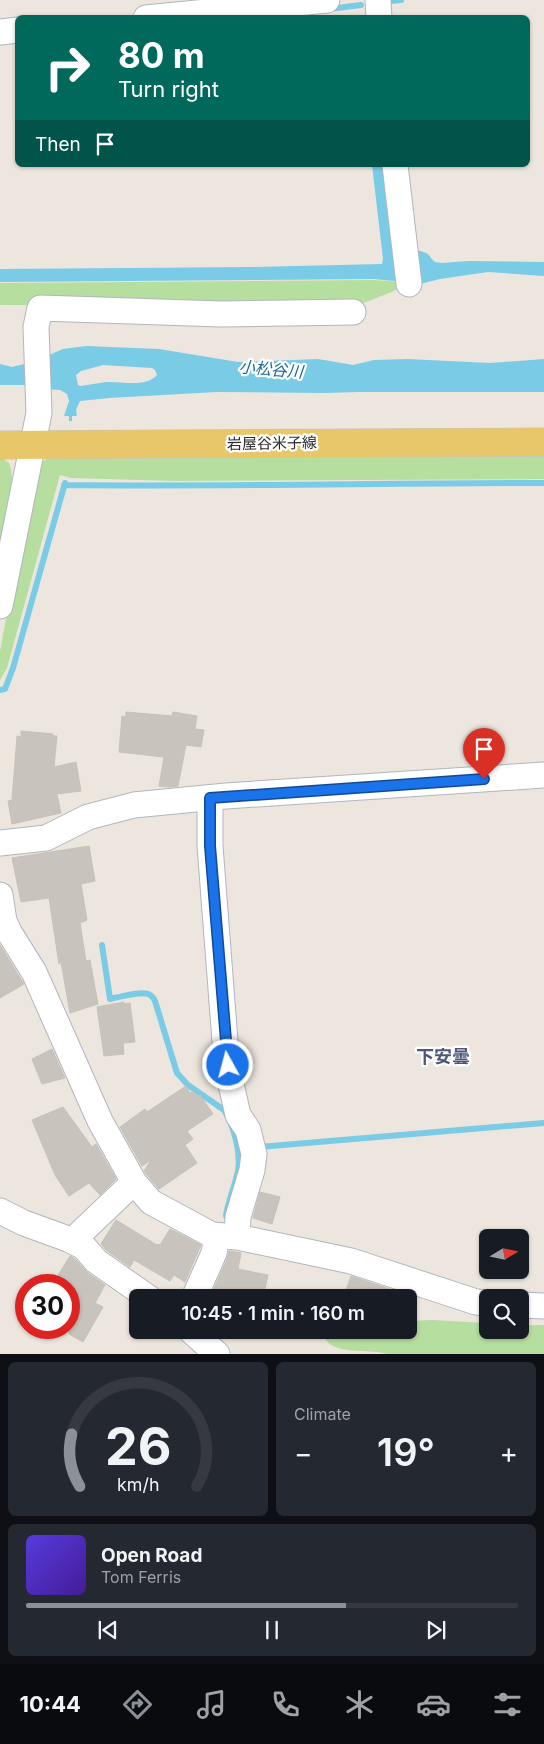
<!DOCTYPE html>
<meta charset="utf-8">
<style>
:root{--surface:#171b24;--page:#242831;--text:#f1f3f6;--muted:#9ea1a6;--line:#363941;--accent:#8c9099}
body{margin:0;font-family:Inter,"Noto Sans JP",sans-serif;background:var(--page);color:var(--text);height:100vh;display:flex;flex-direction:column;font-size:19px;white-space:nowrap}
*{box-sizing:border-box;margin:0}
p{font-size:16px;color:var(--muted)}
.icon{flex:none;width:28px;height:28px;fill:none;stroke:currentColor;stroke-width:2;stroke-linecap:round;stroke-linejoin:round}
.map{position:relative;height:1354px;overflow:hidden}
.side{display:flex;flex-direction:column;gap:8px;padding:8px;background:#0d0f14;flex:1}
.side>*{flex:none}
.hud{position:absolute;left:15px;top:15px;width:515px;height:152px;border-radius:8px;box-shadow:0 1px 4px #0004;background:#00695c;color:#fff;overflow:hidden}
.needle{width:32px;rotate:80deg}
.fabs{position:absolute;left:479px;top:1229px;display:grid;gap:10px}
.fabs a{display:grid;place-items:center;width:50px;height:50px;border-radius:8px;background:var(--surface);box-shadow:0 1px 4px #0004;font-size:25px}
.speed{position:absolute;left:15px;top:1274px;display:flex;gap:10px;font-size:25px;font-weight:700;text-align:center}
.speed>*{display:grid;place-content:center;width:65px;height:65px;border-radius:50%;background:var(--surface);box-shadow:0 1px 4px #0004;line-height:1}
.speed .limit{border:8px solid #d22;background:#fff;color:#111}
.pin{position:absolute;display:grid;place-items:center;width:42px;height:42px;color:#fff;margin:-51px -21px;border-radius:50% 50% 50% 0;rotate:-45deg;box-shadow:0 0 5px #0007}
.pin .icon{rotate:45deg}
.me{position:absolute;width:55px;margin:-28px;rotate:353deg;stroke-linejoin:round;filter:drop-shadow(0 0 4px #0008)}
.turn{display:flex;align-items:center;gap:18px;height:105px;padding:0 20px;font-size:22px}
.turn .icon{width:65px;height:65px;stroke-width:2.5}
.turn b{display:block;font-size:35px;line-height:42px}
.then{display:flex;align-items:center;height:48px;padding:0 20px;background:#0003;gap:10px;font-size:19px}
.big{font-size:38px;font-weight:600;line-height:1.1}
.side .widget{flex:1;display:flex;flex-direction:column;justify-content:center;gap:8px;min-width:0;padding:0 18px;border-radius:8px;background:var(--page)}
.side .dial{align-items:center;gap:0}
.dial svg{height:130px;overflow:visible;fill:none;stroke:var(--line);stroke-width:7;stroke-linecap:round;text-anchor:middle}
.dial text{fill:var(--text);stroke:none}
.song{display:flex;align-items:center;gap:15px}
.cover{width:60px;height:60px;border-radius:8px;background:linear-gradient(135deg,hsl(250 70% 55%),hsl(260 70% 35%))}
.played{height:5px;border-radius:2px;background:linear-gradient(90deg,var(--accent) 65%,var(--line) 65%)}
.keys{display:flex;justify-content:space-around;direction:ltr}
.heat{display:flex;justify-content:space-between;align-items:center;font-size:28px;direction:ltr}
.side .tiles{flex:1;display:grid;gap:8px;grid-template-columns:1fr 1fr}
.widget:last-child{grid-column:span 2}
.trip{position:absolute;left:129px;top:1289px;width:288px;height:50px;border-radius:8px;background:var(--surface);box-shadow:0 1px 4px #0004;font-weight:600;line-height:50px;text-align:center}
.tabs{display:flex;height:80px;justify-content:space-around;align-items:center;background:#090b0e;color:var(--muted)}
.tabs .icon{width:35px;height:35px}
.tabs .on{color:var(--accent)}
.tabs b{font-size:22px;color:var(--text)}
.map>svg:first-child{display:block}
</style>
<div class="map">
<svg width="544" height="1354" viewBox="0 0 544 1354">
<rect width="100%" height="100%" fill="#ece6de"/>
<path fill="#b6de9f" d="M374 280 402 282 400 288 394 291 356 306 0 305V283Z
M240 455 544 456V479L175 481 71 478 60 475 7 668 0 680V651L32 479C39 464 40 461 56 456Z
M0 457 9 463C18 482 4 540 0 562Z
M432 1320 487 1323 488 1330H520V1325H544V1354H387C370 1349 347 1354 331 1345 327 1342 324 1337 320 1333L327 1330H408V1321Z"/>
<path fill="#79cbe6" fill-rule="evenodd" d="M372 165H382L392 249C402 253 415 247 426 253 429 254 432 260 435 262L442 263 468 261 544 262V276L488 272 440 279 416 285 415 283 374 279 0 282V269L253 267 382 264 383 259Z
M86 346 159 349 238 362 318 359 353 365 374 360 407 359 490 363 544 359V392H358L324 393 217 392 109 398 80 401 76 410 77 416H72V421H69V416H64L69 401 67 394 60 390 43 389 29 385H0V364L12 367 41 360 49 355 63 349ZM103 365 152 368 155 370 157 375C145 388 121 381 106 382 98 383 89 385 81 386L78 385 76 375 81 371Z"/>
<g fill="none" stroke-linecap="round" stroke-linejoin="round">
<path stroke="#79cbe6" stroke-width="6" d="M391 1 401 0
M329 9 361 5
M64 485C224 487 384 483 544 483
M0 690 5 689 13 668 65 483
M102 945 110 999C119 997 144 990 150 995 152 996 154 999 155 1001L177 1073 188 1085 224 1110C234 1126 241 1153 238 1171 235 1186 228 1201 226 1216
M259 1147 544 1123"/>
</g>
<path fill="#c8c4bd" stroke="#c7c2b8" d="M126 712 172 716 173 712 197 716 195 729 204 730 201 747 186 745 178 786 169 787 159 786 164 757 119 752 122 716 126 717Z
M21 731 53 734V736H57L54 767 76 762 81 791 57 794 61 813 12 824 8 801 12 800 17 736 21 737Z
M89 846 95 881 81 884 87 920 80 923 86 961 90 960 98 1004 70 1013 61 962 59 964 49 898 21 902 12 858Z
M0 945 24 984 0 998Z
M124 1002V1004L130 1003 135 1042 123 1043 124 1054 104 1056 97 1007Z
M52 1049 65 1078 42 1084 32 1059Z
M186 1086 190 1093 193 1091 198 1097 200 1095 213 1114 187 1131 193 1139 185 1145 197 1163 159 1189 144 1171 151 1160 142 1166 120 1127 145 1109 147 1112Z
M63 1107 92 1147 96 1144 116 1179 100 1195 89 1183 69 1196 55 1175 32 1120Z
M260 1192 280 1197 272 1224 253 1218Z
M116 1220 157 1245 158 1244 160 1245 170 1229 201 1245 185 1282 174 1275 170 1281 134 1260 130 1267 106 1250 101 1244Z
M229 1251 241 1253 238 1269 268 1275 263 1298H210L227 1259Z
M70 1256 75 1259 88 1273 105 1285 95 1303 103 1307 83 1342 69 1334V1285H52Z
M351 1276 416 1298H357L345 1293Z"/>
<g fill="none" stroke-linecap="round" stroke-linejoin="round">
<defs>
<path id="minor" d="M378 0 379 18
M146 18 327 0
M0 32 18 30
M395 165 409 284
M0 606 39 413 36 327 40 308 221 314 353 312
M210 798V846L225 1041 231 1084 238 1115 248 1130 254 1154 252 1170 238 1217 237 1237
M0 843 46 838 88 817 134 805 226 796 544 775
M0 895 4 921 9 932 34 972 100 1121 134 1182 151 1202 212 1235 237 1237 351 1261 476 1302 488 1303
M0 1211 24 1223 68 1239 84 1247 96 1261 149 1298
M72 1241 134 1182
M194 1298 214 1253 217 1236
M520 1305 544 1306
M190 1330 217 1354"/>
<path id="major" d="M0 445 544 442"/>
</defs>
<use href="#minor" stroke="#b2b5be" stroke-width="27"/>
<use href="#major" stroke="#c4c4c4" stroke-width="29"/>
<use href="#minor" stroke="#fff" stroke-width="25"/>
<use href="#major" stroke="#e7c769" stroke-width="28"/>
</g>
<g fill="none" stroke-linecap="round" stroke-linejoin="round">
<defs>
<path id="route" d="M228 1065 210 846V798L484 779"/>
</defs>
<use href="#route" stroke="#114b97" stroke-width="12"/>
<use href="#route" stroke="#1a73e8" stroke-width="9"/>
</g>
<g text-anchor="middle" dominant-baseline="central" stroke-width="4.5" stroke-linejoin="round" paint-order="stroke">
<g font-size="15" fill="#2b2b2b" stroke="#fff">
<text transform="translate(272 443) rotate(-1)">岩屋谷米子線</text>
</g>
<g font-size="16" font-style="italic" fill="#176a93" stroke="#fff">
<text transform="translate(271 369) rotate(5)">小松谷川</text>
</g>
<g font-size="18" font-weight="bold" fill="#4f5779" stroke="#fff">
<text x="443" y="1056">下安曇</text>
</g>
</g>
</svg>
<div class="fabs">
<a><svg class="needle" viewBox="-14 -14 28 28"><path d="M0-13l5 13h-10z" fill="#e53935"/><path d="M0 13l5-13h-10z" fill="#9ea1a6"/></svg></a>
<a><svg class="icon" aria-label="search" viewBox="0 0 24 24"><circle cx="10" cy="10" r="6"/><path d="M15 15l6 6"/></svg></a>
</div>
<div class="speed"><div class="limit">30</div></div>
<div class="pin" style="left:484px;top:779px;background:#d93025"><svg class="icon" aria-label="arrive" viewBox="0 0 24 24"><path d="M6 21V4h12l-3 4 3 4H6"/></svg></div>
<svg class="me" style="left:228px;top:1065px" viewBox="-20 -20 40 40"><circle r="17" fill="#1a73e8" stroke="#fff" stroke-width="3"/><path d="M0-11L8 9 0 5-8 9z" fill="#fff"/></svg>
<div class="trip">10:45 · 1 min · 160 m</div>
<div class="hud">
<div class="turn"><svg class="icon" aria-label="right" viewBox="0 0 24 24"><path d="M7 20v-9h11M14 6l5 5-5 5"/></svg><div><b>80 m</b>Turn right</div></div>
<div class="then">Then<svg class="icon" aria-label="arrive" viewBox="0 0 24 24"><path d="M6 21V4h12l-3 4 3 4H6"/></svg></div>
</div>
</div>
<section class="side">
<div class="tiles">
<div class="widget dial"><svg viewBox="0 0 100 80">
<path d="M14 69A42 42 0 1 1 86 69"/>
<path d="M14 69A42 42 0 0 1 9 37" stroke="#8c9099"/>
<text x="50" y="56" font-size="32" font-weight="700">26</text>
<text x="50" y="72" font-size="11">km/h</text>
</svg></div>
<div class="widget"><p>Climate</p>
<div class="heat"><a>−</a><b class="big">19°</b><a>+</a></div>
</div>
<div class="widget">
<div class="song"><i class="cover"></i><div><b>Open Road</b><p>Tom Ferris</p></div></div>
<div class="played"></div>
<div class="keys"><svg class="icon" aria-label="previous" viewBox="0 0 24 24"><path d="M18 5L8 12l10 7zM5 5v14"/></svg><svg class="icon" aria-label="pause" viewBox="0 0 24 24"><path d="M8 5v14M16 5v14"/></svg><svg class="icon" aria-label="next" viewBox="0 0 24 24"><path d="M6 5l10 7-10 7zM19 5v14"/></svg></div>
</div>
</div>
</section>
<nav class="tabs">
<b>10:44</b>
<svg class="icon on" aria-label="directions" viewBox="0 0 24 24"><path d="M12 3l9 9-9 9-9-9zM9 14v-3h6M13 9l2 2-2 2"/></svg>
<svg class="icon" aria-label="music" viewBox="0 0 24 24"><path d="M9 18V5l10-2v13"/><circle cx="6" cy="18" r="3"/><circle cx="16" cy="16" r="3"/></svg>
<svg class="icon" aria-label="phone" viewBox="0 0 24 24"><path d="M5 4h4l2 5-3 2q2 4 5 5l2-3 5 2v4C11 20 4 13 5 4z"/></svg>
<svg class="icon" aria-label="climate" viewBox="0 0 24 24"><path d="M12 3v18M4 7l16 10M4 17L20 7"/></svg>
<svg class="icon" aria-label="car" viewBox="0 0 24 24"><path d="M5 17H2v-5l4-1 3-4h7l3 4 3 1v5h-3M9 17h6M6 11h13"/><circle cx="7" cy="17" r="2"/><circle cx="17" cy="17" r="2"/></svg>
<svg class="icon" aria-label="filters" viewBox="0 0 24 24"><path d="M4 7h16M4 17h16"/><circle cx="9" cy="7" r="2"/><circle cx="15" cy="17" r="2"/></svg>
</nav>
